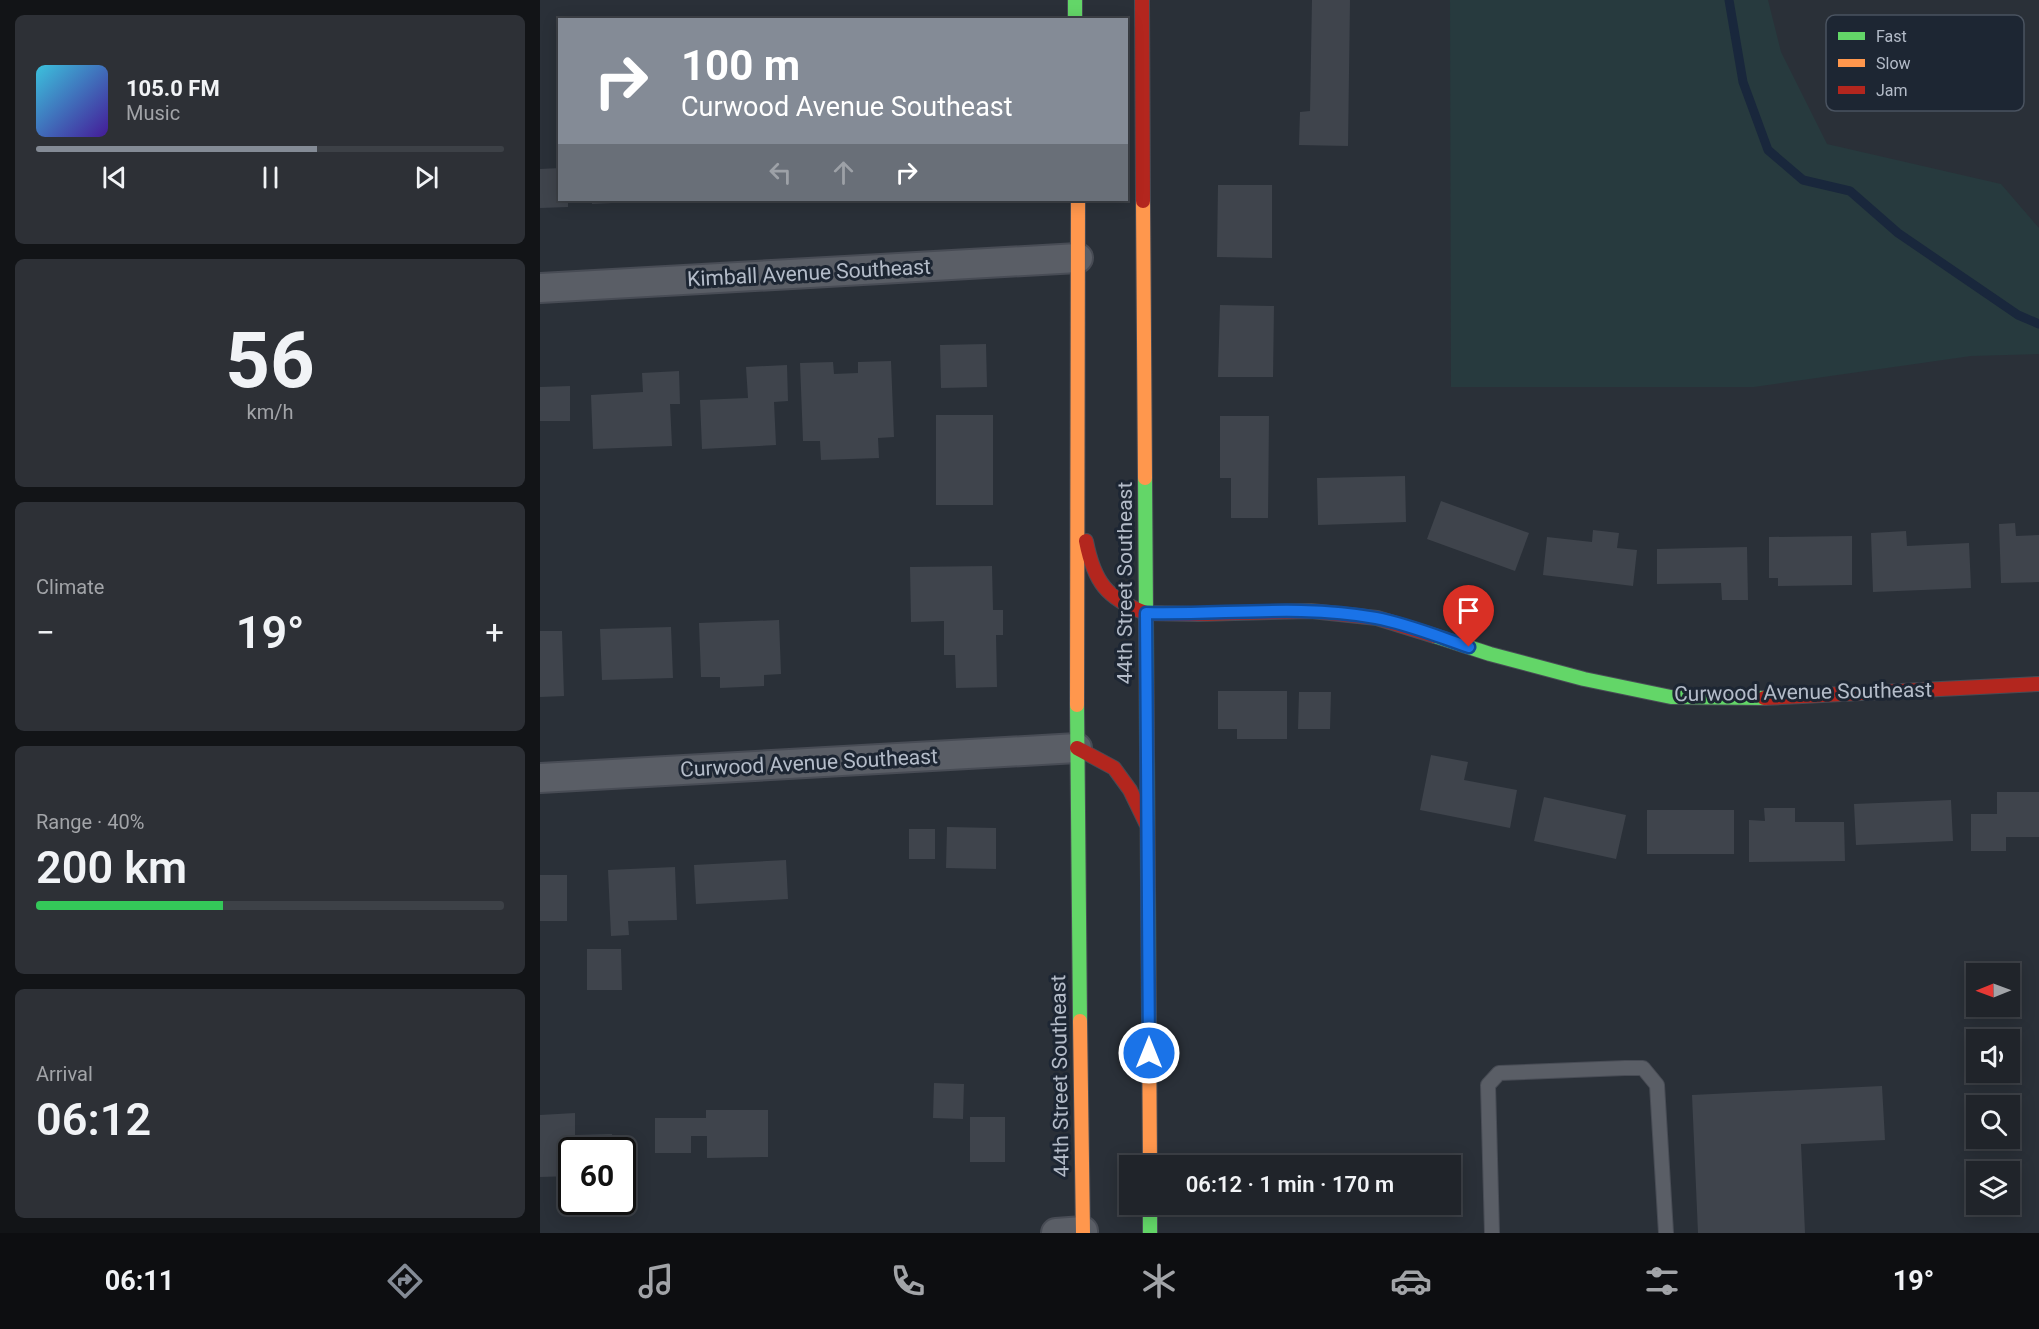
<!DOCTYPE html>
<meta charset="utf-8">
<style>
:root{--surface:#20242a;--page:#2d3036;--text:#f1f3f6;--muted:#a2a4a8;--line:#3d4147;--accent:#848b96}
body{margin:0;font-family:Roboto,sans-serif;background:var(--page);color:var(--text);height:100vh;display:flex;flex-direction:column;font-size:22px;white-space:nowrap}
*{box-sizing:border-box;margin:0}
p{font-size:20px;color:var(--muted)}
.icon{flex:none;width:33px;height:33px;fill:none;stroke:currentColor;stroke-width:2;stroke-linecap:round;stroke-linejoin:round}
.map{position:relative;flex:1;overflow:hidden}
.sheet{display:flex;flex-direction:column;gap:15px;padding:15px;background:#121417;width:540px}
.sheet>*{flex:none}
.banner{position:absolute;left:18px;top:18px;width:570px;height:183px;border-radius:0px;box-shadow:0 3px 15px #0003,0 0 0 2px var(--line);background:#848b96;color:#fff;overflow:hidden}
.needle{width:39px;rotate:269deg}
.controls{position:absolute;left:1426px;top:963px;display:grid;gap:12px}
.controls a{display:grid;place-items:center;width:54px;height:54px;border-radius:0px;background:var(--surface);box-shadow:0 3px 15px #0003,0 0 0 2px var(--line);font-size:30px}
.speed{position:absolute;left:18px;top:1137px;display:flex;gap:12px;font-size:30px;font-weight:700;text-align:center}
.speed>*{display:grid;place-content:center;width:78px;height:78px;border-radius:50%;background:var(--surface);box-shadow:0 3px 15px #0003,0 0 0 2px var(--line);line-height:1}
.speed .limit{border:3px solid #111;border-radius:9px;background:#fff;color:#111}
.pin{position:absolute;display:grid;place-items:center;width:51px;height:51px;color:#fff;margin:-62px -26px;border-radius:50% 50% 50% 0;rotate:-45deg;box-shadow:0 0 6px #0007}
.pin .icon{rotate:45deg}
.me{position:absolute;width:66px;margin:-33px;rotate:0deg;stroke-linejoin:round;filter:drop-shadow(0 0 4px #0008)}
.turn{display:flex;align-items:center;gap:21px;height:126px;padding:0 24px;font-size:27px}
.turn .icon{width:78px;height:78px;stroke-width:2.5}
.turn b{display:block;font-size:42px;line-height:51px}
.lanes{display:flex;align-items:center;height:57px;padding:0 24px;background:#0003;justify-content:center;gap:30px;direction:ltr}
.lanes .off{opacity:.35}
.big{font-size:45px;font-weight:600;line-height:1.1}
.sheet .card{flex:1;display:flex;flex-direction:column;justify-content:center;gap:9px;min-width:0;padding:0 21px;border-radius:9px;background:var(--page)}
.sheet .dial{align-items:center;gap:0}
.dial b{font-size:78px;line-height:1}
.song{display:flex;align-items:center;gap:18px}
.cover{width:72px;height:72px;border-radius:9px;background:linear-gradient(135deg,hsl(190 70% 55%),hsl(260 70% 35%))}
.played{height:6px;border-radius:3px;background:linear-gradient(90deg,var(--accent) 60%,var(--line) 60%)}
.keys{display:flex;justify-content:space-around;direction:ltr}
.heat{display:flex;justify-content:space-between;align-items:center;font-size:33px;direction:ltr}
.charge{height:9px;border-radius:4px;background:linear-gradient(90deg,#34c759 40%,var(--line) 0)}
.trip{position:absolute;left:579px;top:1155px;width:342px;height:60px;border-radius:0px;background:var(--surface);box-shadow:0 3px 15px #0003,0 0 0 2px var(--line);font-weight:600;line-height:60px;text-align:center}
.tab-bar{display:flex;height:96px;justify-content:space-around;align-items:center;background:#0d0e11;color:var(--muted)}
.tab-bar .icon{width:42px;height:42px}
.tab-bar .active{color:var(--accent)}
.tab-bar b{font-size:27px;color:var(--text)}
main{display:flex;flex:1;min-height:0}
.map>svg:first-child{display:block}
</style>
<main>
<section class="sheet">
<div class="card">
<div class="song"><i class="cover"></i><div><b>105.0 FM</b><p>Music</p></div></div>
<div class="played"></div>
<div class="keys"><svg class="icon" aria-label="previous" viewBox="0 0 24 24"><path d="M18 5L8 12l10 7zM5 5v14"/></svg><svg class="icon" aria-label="pause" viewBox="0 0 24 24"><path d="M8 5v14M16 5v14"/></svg><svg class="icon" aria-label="next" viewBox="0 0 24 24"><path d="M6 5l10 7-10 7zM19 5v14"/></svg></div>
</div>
<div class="card dial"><b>56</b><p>km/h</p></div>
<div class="card"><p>Climate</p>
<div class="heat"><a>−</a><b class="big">19°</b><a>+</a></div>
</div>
<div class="card"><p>Range · 40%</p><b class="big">200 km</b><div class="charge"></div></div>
<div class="card"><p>Arrival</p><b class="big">06:12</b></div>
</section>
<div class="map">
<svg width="1499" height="1233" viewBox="0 0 1499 1233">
<rect width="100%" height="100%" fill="#2a3038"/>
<path fill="#273a3e" d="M910 0H1228L1241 52 1287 144 1461 184 1499 228V354L1431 356 1214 387H911Z"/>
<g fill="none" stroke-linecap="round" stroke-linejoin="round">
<path stroke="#19273c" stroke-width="9" d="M1189 0 1203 82 1228 150 1263 180 1310 191 1358 233 1478 315 1499 324"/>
</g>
<path fill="#3f444c" d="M772 0H810L808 146 759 145 760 112 770 111Z
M20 168V200H28V207L0 208V169Z
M678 185H732V258L677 257Z
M52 200H113V201L52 204Z
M151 200H187L188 201 151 203Z
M680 305 734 306 733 377H678Z
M446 344 447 387 401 388 400 345Z
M351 361 354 437 338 438 339 458 281 460 280 441H263L260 363 293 362 294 374 318 373V362Z
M247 365 248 401 234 402 236 445 162 449 160 400 208 398 206 367Z
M139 371 140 404H130L132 446 53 449 51 395 103 392 102 373Z
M30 386V421H0V387Z
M396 415H453V505H396Z
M680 416H729L728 518H691V478H680Z
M865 476 866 522 778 525 777 478Z
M901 501 989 533 975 571 887 539Z
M1475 523 1476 536 1499 535V582L1461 583 1459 524Z
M1053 530 1079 533 1077 548 1097 550 1093 586 1003 575 1007 537 1052 542Z
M1366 531 1367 546 1429 543 1431 588 1333 592 1331 533Z
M1312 536V585L1238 586V578H1229V537Z
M1207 547 1208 600H1182L1181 583 1117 584V549Z
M452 566 453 610H463V635H456L457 687 416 688 415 655H404V621L371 622 370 567Z
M239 620 241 674 224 675V686L180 688V677H161L159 623Z
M131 627 133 678 62 680 60 629Z
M0 631H22L24 696 0 697Z
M678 691H747V739H697V729H678Z
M759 692H791L790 729H758Z
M891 755 928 762 924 780 977 790 970 828 880 810Z
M1457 792H1499V837H1466V851H1431V814H1457Z
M1004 797 1086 815 1076 859 994 841Z
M1411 800 1413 841 1316 845 1314 804Z
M1224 808H1255V822H1304L1305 861 1209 862V820L1225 821Z
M1107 810H1194V854H1107Z
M407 827 456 828V869L406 868Z
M369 829H395V859H369Z
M246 860 248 899 156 904 154 865Z
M135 867 137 920 88 921 89 935 71 936 68 870Z
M0 875H27V921H0Z
M47 949H81L82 990H47Z
M394 1083 424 1084 423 1119 393 1118Z
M1342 1086 1345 1140 1261 1144 1265 1233H1158L1152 1095Z
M166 1110H228V1157L167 1158V1136H151V1153H115V1118H166Z
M35 1113V1135L72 1134 73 1150H32V1176L0 1177V1115Z
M430 1117H465V1162H430Z"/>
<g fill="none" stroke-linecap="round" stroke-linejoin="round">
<defs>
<path id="lane" d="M952 1233 948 1085 959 1073 1085 1068H1103L1117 1085 1126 1233"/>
<path id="street" d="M0 288 538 258
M0 778 537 748
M516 1233 543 1231"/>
<path id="fast" d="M535 0V20
M605 478 609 1022
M895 636 950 654 1044 679 1131 697 1224 698
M537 705 540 1021
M610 1204V1233"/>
<path id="slow" d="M603 201 605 478
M537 705 538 200
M540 1021 543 1233
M609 1022 610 1166"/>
<path id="jam" d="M602 0 603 201
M546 541C554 582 567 599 606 613
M606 613 658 614 771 611 837 618 895 636
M1224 698 1499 684
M537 748 574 768 590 790 606 823"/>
</defs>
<use href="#lane" stroke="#484c55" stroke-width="16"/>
<use href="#street" stroke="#484c55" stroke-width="32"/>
<use href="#fast" stroke="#484c55" stroke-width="16"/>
<use href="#slow" stroke="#484c55" stroke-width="16"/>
<use href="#jam" stroke="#484c55" stroke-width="16"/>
<use href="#lane" stroke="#5a5e66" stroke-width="14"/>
<use href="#street" stroke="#5a5e66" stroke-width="28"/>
<use href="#fast" stroke="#63d668" stroke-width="14"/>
<use href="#slow" stroke="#ff974d" stroke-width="14"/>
<use href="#jam" stroke="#b3261e" stroke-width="14"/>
</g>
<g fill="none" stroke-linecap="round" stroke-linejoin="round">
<defs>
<path id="route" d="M609 1053 606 613C683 615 761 604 836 618 868 624 899 637 929 647"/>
</defs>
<use href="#route" stroke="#114b97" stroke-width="15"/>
<use href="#route" stroke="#1a73e8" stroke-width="10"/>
</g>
<g text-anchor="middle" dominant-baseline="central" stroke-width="6" stroke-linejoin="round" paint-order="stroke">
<g font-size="21" fill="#b4bcc9" stroke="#1d2633">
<text transform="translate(269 273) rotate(-3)">Kimball Avenue Southeast</text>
<text transform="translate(585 583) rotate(-90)">44th Street Southeast</text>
<text transform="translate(1263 692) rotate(-1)">Curwood Avenue Southeast</text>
<text transform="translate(269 763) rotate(-3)">Curwood Avenue Southeast</text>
<text transform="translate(520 1076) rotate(-91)">44th Street Southeast</text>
</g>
</g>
<rect x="1286" y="15" width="198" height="96" rx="9" fill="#1d2633" stroke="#4a5360" stroke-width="1.5"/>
<rect x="1298" y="32" width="27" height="8" fill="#63d668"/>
<rect x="1298" y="59" width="27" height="8" fill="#ff974d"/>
<rect x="1298" y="86" width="27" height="8" fill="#b3261e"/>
<g font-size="16" fill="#b4bcc9">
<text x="1336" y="42">Fast</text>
<text x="1336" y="69">Slow</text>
<text x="1336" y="96">Jam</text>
</g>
</svg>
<div class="controls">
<a><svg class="needle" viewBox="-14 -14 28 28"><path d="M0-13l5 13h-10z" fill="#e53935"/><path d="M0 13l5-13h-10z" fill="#a2a4a8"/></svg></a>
<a><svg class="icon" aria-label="sound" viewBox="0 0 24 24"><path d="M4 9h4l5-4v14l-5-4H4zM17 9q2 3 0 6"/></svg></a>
<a><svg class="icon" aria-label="search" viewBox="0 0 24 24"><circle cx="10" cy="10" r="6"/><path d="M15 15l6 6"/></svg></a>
<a><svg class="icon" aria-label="layers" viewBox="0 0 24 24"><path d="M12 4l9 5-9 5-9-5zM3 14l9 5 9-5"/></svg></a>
</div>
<div class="speed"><div class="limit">60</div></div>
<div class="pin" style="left:929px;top:647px;background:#d93025"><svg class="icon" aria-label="arrive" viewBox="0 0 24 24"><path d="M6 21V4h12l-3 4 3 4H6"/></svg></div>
<svg class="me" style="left:609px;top:1053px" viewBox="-20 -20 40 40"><circle r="17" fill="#1a73e8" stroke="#fff" stroke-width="3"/><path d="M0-11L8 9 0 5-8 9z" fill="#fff"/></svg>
<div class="trip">06:12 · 1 min · 170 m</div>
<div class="banner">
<div class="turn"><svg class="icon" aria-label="right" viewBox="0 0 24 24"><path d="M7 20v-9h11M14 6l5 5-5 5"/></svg><div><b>100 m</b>Curwood Avenue Southeast</div></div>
<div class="lanes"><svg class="icon off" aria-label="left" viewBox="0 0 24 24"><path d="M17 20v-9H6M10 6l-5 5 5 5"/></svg><svg class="icon off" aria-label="ahead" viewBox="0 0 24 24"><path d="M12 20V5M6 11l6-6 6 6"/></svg><svg class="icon" aria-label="right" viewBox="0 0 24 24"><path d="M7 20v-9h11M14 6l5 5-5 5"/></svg></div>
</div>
</div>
</main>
<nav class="tab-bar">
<b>06:11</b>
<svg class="icon active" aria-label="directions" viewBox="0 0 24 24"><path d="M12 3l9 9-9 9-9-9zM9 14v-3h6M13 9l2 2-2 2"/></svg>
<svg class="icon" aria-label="music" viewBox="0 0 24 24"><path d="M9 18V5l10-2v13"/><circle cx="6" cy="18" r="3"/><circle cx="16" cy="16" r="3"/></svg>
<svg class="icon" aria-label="phone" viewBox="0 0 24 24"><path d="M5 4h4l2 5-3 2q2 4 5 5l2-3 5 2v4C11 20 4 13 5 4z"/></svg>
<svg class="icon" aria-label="climate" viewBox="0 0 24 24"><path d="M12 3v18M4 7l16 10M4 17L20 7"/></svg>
<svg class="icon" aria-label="car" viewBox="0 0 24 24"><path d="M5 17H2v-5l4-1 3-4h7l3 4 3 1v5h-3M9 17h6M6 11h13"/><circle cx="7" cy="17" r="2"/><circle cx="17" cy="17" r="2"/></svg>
<svg class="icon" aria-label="filters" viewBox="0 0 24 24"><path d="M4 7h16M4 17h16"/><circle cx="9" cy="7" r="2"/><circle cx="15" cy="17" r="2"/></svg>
<b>19°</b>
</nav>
